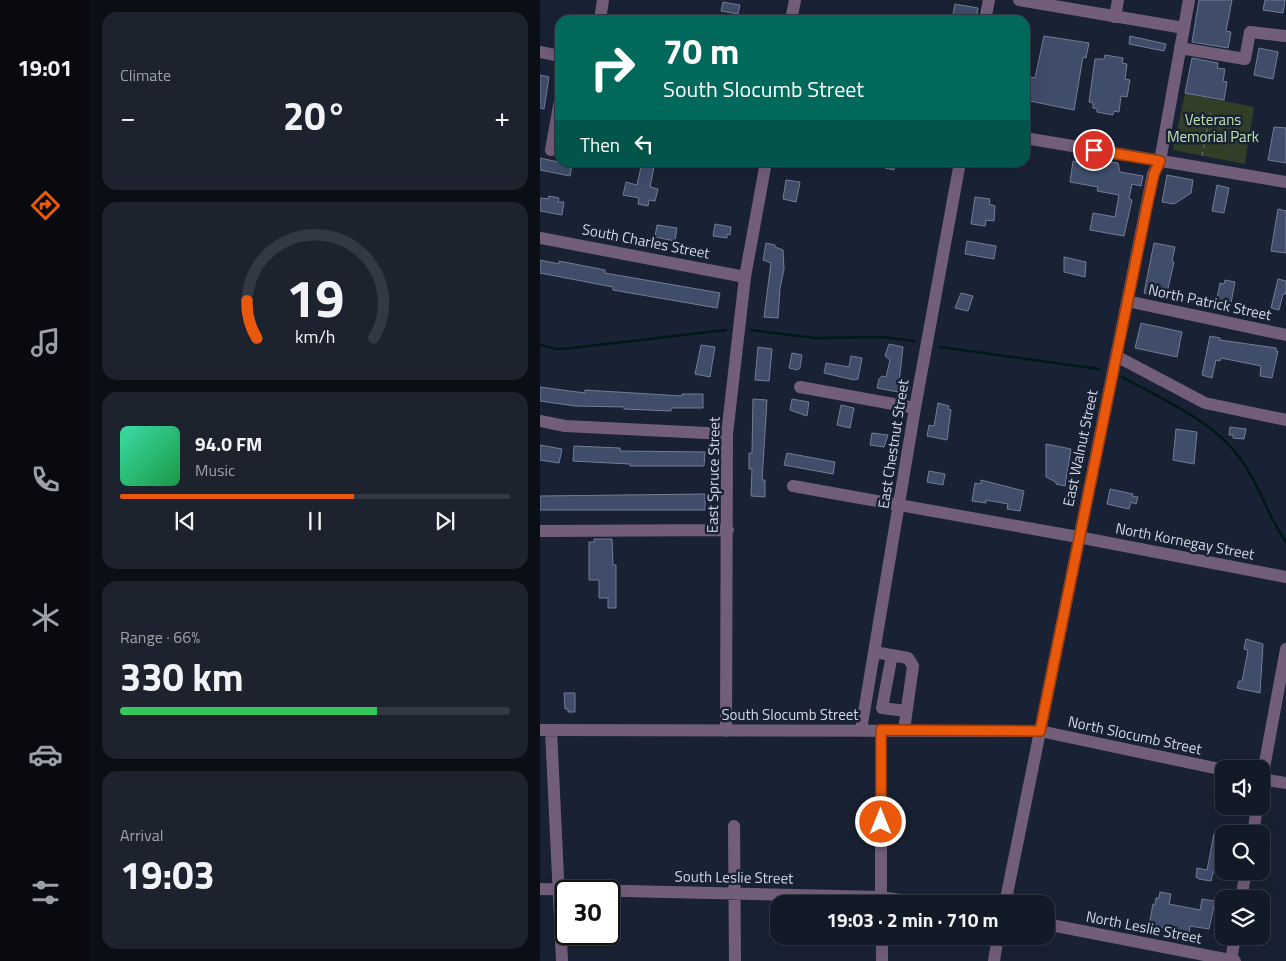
<!DOCTYPE html>
<meta charset="utf-8">
<style>
:root{--surface:#131a27;--page:#1c232f;--text:#f1f3f6;--muted:#9da1a7;--line:#323844;--accent:#ea580c}
body{margin:0;font-family:"Titillium Web",sans-serif;background:var(--page);color:var(--text);height:100vh;display:flex;flex-direction:column;font-size:19px;white-space:nowrap}
*{box-sizing:border-box;margin:0}
p{font-size:16px;color:var(--muted)}
.icon{flex:none;width:28px;height:28px;fill:none;stroke:currentColor;stroke-width:2;stroke-linecap:round;stroke-linejoin:round}
.map{position:relative;flex:1;overflow:hidden}
.side{display:flex;flex-direction:column;gap:12px;padding:12px;background:#0a0e15;width:450px}
.side>*{flex:none}
.hud{position:absolute;left:15px;top:15px;width:475px;height:152px;border-radius:15px;box-shadow:0 5px 20px #0002,0 0 0 1px var(--line);background:#00695c;color:#fff;overflow:hidden}
.controls{position:absolute;left:675px;top:760px;display:grid;gap:10px}
.controls a{display:grid;place-items:center;width:55px;height:55px;border-radius:10px;background:var(--surface);box-shadow:0 5px 20px #0002,0 0 0 1px var(--line);font-size:25px}
.speed{position:absolute;left:15px;top:880px;display:flex;gap:10px;font-size:25px;font-weight:700;text-align:center}
.speed>*{display:grid;place-content:center;width:65px;height:65px;border-radius:50%;background:var(--surface);box-shadow:0 5px 20px #0002,0 0 0 1px var(--line);line-height:1}
.speed .limit{border:2px solid #111;border-radius:8px;background:#fff;color:#111}
.pin{position:absolute;display:grid;place-items:center;width:42px;height:42px;color:#fff;margin:-21px;border:2px solid #fff;border-radius:50%;box-shadow:0 1px 5px #0007}
.me{position:absolute;width:55px;margin:-28px;rotate:0deg;stroke-linejoin:round;filter:drop-shadow(0 0 4px #0008)}
.turn{display:flex;align-items:center;gap:18px;height:105px;padding:0 25px;font-size:22px}
.turn .icon{width:65px;height:65px;stroke-width:2.5}
.turn b{display:block;font-size:35px;line-height:42px}
.then{display:flex;align-items:center;height:48px;padding:0 25px;background:#0003;gap:10px;font-size:19px}
.big{font-size:38px;font-weight:700;line-height:1.1}
.side .tile{flex:1;display:flex;flex-direction:column;justify-content:center;gap:8px;min-width:0;padding:0 18px;border-radius:15px;background:var(--page)}
.side .dial{align-items:center;gap:0}
.dial svg{height:130px;overflow:visible;fill:none;stroke:var(--line);stroke-width:7;stroke-linecap:round;text-anchor:middle}
.dial text{fill:var(--text);stroke:none}
.song{display:flex;align-items:center;gap:15px}
.cover{width:60px;height:60px;border-radius:8px;background:linear-gradient(135deg,hsl(160 70% 55%),hsl(140 70% 35%))}
.played{height:5px;border-radius:2px;background:linear-gradient(90deg,var(--accent) 60%,var(--line) 60%)}
.keys{display:flex;justify-content:space-around;direction:ltr}
.heat{display:flex;justify-content:space-between;align-items:center;font-size:28px;direction:ltr}
.charge{height:8px;border-radius:4px;background:linear-gradient(90deg,#34c759 66%,var(--line) 0)}
.trip{position:absolute;left:230px;top:895px;width:285px;height:50px;border-radius:15px;background:var(--surface);box-shadow:0 5px 20px #0002,0 0 0 1px var(--line);font-weight:700;line-height:50px;text-align:center}
main{display:flex;flex:1;min-height:0}
.tab-bar{display:flex;flex-direction:column;width:90px;justify-content:space-around;align-items:center;background:#080a10;color:var(--muted)}
.tab-bar .icon{width:35px;height:35px}
.tab-bar .on{color:var(--accent)}
.tab-bar b{font-size:22px;color:var(--text)}
.map>svg:first-child{display:block}
</style>
<main>
<nav class="tab-bar">
<b>19:01</b>
<svg class="icon on" aria-label="directions" viewBox="0 0 24 24"><path d="M12 3l9 9-9 9-9-9zM9 14v-3h6M13 9l2 2-2 2"/></svg>
<svg class="icon" aria-label="music" viewBox="0 0 24 24"><path d="M9 18V5l10-2v13"/><circle cx="6" cy="18" r="3"/><circle cx="16" cy="16" r="3"/></svg>
<svg class="icon" aria-label="phone" viewBox="0 0 24 24"><path d="M5 4h4l2 5-3 2q2 4 5 5l2-3 5 2v4C11 20 4 13 5 4z"/></svg>
<svg class="icon" aria-label="climate" viewBox="0 0 24 24"><path d="M12 3v18M4 7l16 10M4 17L20 7"/></svg>
<svg class="icon" aria-label="car" viewBox="0 0 24 24"><path d="M5 17H2v-5l4-1 3-4h7l3 4 3 1v5h-3M9 17h6M6 11h13"/><circle cx="7" cy="17" r="2"/><circle cx="17" cy="17" r="2"/></svg>
<svg class="icon" aria-label="filters" viewBox="0 0 24 24"><path d="M4 7h16M4 17h16"/><circle cx="9" cy="7" r="2"/><circle cx="15" cy="17" r="2"/></svg>
</nav>
<section class="side">
<div class="tile"><p>Climate</p>
<div class="heat"><a>−</a><b class="big">20°</b><a>+</a></div>
</div>
<div class="tile dial"><svg viewBox="0 0 100 80">
<path d="M14 69A42 42 0 1 1 86 69"/>
<path d="M14 69A42 42 0 0 1 8 46" stroke="#ea580c"/>
<text x="50" y="56" font-size="32" font-weight="700">19</text>
<text x="50" y="72" font-size="11">km/h</text>
</svg></div>
<div class="tile">
<div class="song"><i class="cover"></i><div><b>94.0 FM</b><p>Music</p></div></div>
<div class="played"></div>
<div class="keys"><svg class="icon" aria-label="previous" viewBox="0 0 24 24"><path d="M18 5L8 12l10 7zM5 5v14"/></svg><svg class="icon" aria-label="pause" viewBox="0 0 24 24"><path d="M8 5v14M16 5v14"/></svg><svg class="icon" aria-label="next" viewBox="0 0 24 24"><path d="M6 5l10 7-10 7zM19 5v14"/></svg></div>
</div>
<div class="tile"><p>Range · 66%</p><b class="big">330 km</b><div class="charge"></div></div>
<div class="tile"><p>Arrival</p><b class="big">19:03</b></div>
</section>
<div class="map">
<svg width="746" height="961" viewBox="0 0 746 961">
<rect width="100%" height="100%" fill="#192234"/>
<path fill="#313f28" d="M645 93 714 107 705 164 633 150Z"/>
<g fill="none" stroke-linecap="round" stroke-linejoin="round">
<path stroke="#001717" stroke-width="2.5" d="M211 330 275 338 342 337 374 341
M0 345 17 349 32 348 186 330
M400 347 559 369
M582 377C624 400 677 422 704 464 720 488 729 518 746 542"/>
</g>
<path fill="#3f4c6a" stroke="#727d94" d="M659 0H692L686 31 691 32 688 48 652 42Z
M725 0H745L743 13 723 10Z
M183 2 200 5 198 14 181 11Z
M415 4 438 8 436 20H412Z
M504 36 549 43 546 58 543 57 534 110 485 100V76L495 78Z
M590 36 626 44 624 51 589 44Z
M719 48 738 52 733 79 714 75Z
M565 55 583 58 582 63 587 64 585 79 590 80 587 97 581 96 579 112 574 111 573 115 557 112V109L553 108V103L549 102 555 59H564Z
M652 58 678 63 677 68 685 69 683 81 687 82 684 100 645 93Z
M0 75 9 77 4 109 0 108Z
M734 127 746 128V163L728 160Z
M0 158 32 165 30 176 0 170Z
M533 161 561 166 565 161 578 163 580 172 603 176 601 186 592 184 589 199 592 200 584 236 550 230 553 213 575 217 579 195 557 191 558 187 530 182Z
M102 162H115L110 187 118 189 115 201 109 200 108 206 98 204 99 198 83 195 86 182 97 185Z
M346 162H355L354 170 345 168Z
M627 175 653 180 651 193 634 204 622 202Z
M246 180 260 182 256 202 243 199Z
M677 185 689 188 684 213 672 211Z
M9 196 19 198 18 202H24L22 215 0 211V198L8 199Z
M435 197 450 199 449 204 455 206 454 221 446 220 445 226 431 224Z
M738 209 746 211V253L731 251Z
M175 224 191 227 190 235 187 234V238L173 236Z
M117 225 137 228 135 241 115 237Z
M427 241 456 246 454 259 425 254Z
M226 243 235 245V247L243 250 244 269 240 288 238 318 224 317 231 263 223 260Z
M614 243 635 247 632 261 634 262 626 297 604 293Z
M524 257 546 262 545 277 524 272Z
M0 260 19 264V261L65 270V273L180 293 177 308 73 290V287L0 273Z
M738 279 746 281V294H743L739 310 731 308Z
M685 280 695 282 691 303 686 302 685 305 676 303 680 283 684 284Z
M421 293 433 296 428 311 415 308Z
M601 323 642 332 637 357 595 348Z
M670 336 680 338V340L736 348V351H738L732 378 720 376 721 366 681 358 680 361 676 360 672 378 662 375Z
M349 344 363 347 358 392 337 388 339 379 342 376 346 377 350 360 345 356Z
M161 345 175 347 170 377 155 374Z
M218 347 232 349 229 381 215 380Z
M252 353 262 355 260 368 257 370 249 368Z
M311 356 322 358 318 379 314 380 284 373 286 363 309 367Z
M0 387 45 393V390L142 396V394H163V408H131V411L84 409V407L35 406 0 401Z
M213 399 227 400 222 480H225V497L211 496 212 469H209V453H212Z
M252 399 269 402 267 416 250 410Z
M398 403 409 406 408 409 411 410 407 440 387 436 389 425 394 426Z
M301 405 314 408 310 428 297 425Z
M690 427 706 429 704 439 693 438V435H689Z
M636 429 657 432 654 464 633 460Z
M332 433 348 435 344 447 330 445Z
M506 444 531 449 525 486 516 484V482L506 477Z
M0 445 22 449 19 463 0 460Z
M34 446 80 448V451L165 452 164 466H90V464L33 461Z
M247 453 295 462 293 474 244 465Z
M389 471 405 474 403 485 387 482Z
M441 480 484 491 480 511 467 509 468 504 446 500V503L432 501 435 483 441 484Z
M570 489 593 494 592 496 598 497 596 504 591 502 589 509 567 504Z
M165 494V510H0V496Z
M54 539H72L73 565H76V608H68V598H59V580H49V542H54Z
M706 639 723 644 720 693 697 688 699 681H702L708 650 704 649Z
M24 693H35V712H28V709H25Z
M674 834 684 835V874L673 872 671 881 659 879 656 877 657 868 667 870Z
M620 892 631 894 629 904 660 910 662 899 675 901 669 929 650 926 649 933 609 925 613 904 615 905 616 898H619Z"/>
<g fill="none" stroke-linecap="round" stroke-linejoin="round">
<path stroke="#687080" stroke-width="1" stroke-dasharray="4 4" stroke-linecap="butt" d="M662 156 671 109"/>
<path stroke="#735e7a" stroke-width="12" d="M479 0 644 28
M575 17 578 0
M60 20 63 0
M251 20 255 0
M445 20 449 0
M640 48 705 59 710 32 745 36
M0 52 20 56
M485 138 746 182
M11 150 20 100
M0 238 205 277
M587 301 746 335
M576 356 665 403 746 420
M260 387 375 408
M0 421 25 426 187 434
M253 486 538 537 746 577
M0 531 188 530
M334 652 368 658 373 666 364 730
M352 655 342 708 366 711
M0 730 500 731 684 770
M11 730 22 961
M321 730 375 408 420 162
M341 730V904
M186 731 187 434 205 277 226 162
M721 779 746 783
M721 784 746 649
M194 826 195 961
M713 834 717 806
M0 889 341 897 386 904
M701 899 706 871
M465 904 597 253 613 174 620 161 649 0
M506 924 695 961
M342 936V961
M454 961 458 936
M691 961 695 936"/>
</g>
<g fill="none" stroke-linecap="round" stroke-linejoin="round">
<defs>
<path id="route" d="M341 822V730L500 731 607 206 614 174 620 161 554 150"/>
</defs>
<use href="#route" stroke="#983908" stroke-width="12"/>
<use href="#route" stroke="#ea580c" stroke-width="9"/>
</g>
<g text-anchor="middle" dominant-baseline="central" stroke-width="5" stroke-linejoin="round" paint-order="stroke">
<g font-size="15" fill="#bfe1ab" stroke="#192234">
<text x="673" y="119">Veterans<tspan x="673" dy="17">Memorial Park</tspan></text>
</g>
<g font-size="15" fill="#d0d7e3" stroke="#192234">
<text transform="translate(106 241) rotate(11)">South Charles Street</text>
<text transform="translate(670 302) rotate(12)">North Patrick Street</text>
<text transform="translate(353 444) rotate(-81)">East Chestnut Street</text>
<text transform="translate(540 448) rotate(-78)">East Walnut Street</text>
<text transform="translate(173 475) rotate(-89)">East Spruce Street</text>
<text transform="translate(645 541) rotate(11)">North Kornegay Street</text>
<text x="250" y="714">South Slocumb Street</text>
<text transform="translate(595 735) rotate(12)">North Slocumb Street</text>
<text transform="translate(194 877) rotate(1)">South Leslie Street</text>
<text transform="translate(604 927) rotate(11)">North Leslie Street</text>
</g>
</g>
</svg>
<div class="controls">
<a><svg class="icon" aria-label="sound" viewBox="0 0 24 24"><path d="M4 9h4l5-4v14l-5-4H4zM17 9q2 3 0 6"/></svg></a>
<a><svg class="icon" aria-label="search" viewBox="0 0 24 24"><circle cx="10" cy="10" r="6"/><path d="M15 15l6 6"/></svg></a>
<a><svg class="icon" aria-label="layers" viewBox="0 0 24 24"><path d="M12 4l9 5-9 5-9-5zM3 14l9 5 9-5"/></svg></a>
</div>
<div class="speed"><div class="limit">30</div></div>
<div class="pin" style="left:554px;top:150px;background:#d93025"><svg class="icon" aria-label="arrive" viewBox="0 0 24 24"><path d="M6 21V4h12l-3 4 3 4H6"/></svg></div>
<svg class="me" style="left:341px;top:822px" viewBox="-20 -20 40 40"><circle r="17" fill="#ea580c" stroke="#fff" stroke-width="3"/><path d="M0-11L8 9 0 5-8 9z" fill="#fff"/></svg>
<div class="trip">19:03 · 2 min · 710 m</div>
<div class="hud">
<div class="turn"><svg class="icon" aria-label="right" viewBox="0 0 24 24"><path d="M7 20v-9h11M14 6l5 5-5 5"/></svg><div><b>70 m</b>South Slocumb Street</div></div>
<div class="then">Then<svg class="icon" aria-label="left" viewBox="0 0 24 24"><path d="M17 20v-9H6M10 6l-5 5 5 5"/></svg></div>
</div>
</div>
</main>
